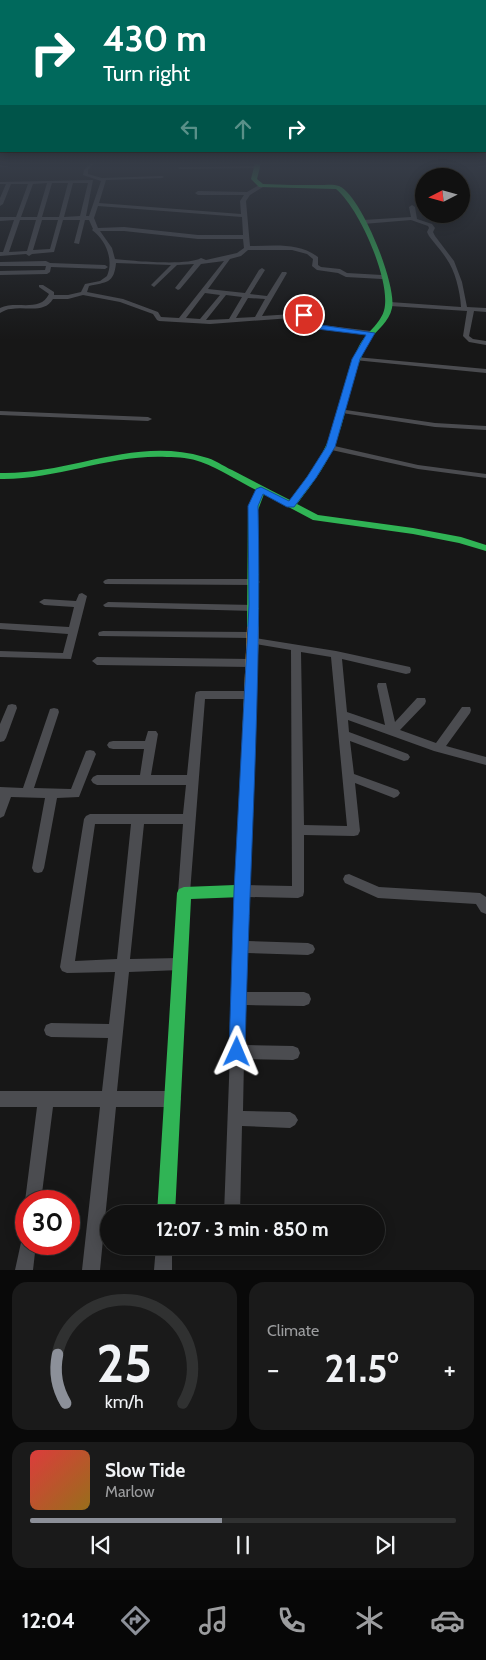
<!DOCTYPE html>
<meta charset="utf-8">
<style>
:root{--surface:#111;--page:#1a1a1a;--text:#f1f3f6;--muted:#9c9d9f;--line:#303131;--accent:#8c9099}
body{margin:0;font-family:Cabin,sans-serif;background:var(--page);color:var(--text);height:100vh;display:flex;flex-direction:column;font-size:19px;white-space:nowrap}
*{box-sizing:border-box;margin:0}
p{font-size:16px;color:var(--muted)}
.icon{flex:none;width:28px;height:28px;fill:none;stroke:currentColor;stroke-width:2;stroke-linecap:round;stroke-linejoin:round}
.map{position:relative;height:1270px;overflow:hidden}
.sheet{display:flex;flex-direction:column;gap:12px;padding:12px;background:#090909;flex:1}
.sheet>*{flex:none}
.top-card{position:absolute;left:0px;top:0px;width:486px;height:152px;box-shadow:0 2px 12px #0003,0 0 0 1px var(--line);background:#00695c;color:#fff;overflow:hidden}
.needle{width:32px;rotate:264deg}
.controls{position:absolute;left:415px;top:168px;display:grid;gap:10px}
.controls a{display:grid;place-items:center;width:55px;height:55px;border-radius:50%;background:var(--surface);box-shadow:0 2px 12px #0003,0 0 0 1px var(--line);font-size:25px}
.speed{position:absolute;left:15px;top:1190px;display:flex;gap:10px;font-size:25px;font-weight:700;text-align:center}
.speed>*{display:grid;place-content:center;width:65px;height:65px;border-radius:50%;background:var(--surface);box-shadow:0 2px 12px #0003,0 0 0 1px var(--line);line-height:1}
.speed .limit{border:8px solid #d22;background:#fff;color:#111}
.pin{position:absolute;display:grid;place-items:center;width:42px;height:42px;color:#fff;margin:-21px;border:2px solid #fff;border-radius:50%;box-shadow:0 1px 5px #0007}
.me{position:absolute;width:55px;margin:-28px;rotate:1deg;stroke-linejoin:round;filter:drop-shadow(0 0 4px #0008)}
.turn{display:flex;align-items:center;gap:18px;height:105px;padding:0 20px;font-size:22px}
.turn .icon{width:65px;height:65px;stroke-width:2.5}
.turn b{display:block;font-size:35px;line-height:42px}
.lanes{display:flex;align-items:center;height:48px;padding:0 20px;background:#0003;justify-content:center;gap:25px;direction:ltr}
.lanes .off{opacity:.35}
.big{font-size:38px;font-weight:700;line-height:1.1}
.sheet .card{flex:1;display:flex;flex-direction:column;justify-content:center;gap:8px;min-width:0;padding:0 18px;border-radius:15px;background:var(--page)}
.sheet .dial{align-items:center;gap:0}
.dial svg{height:130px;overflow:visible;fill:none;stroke:var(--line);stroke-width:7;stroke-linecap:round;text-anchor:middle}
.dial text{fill:var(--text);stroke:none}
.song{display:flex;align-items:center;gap:15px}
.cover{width:60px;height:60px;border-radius:8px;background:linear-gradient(135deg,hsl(0 70% 55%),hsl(40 70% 35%))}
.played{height:5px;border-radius:2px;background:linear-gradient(90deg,var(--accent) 45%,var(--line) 45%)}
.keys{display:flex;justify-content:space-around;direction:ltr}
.heat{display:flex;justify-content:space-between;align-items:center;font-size:28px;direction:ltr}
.sheet .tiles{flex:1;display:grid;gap:12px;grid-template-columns:1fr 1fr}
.card:last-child{grid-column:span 2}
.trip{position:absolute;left:100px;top:1205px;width:285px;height:50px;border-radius:25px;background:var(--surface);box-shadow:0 2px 12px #0003,0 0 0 1px var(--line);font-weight:700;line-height:50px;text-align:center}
.menu{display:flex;height:80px;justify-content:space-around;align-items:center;background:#070707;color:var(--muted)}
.menu .icon{width:35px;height:35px}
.menu .active{color:var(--accent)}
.menu b{font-size:22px;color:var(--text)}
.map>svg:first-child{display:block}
</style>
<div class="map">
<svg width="486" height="1270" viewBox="0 0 486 1270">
<rect width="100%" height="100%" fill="#171717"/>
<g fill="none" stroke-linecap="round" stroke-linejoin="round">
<path fill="#4b4c50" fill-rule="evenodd" d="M90 163H94L88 170V174L102 178 162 176 164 177 162 178 106 180 99 203 241 214 240 201 244 195H198L195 193 198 191 247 192 259 185H263V187L250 195 246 201 250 246C274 246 298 242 318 257V265L321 267 340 269 347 273 382 275 385 277 382 279 346 277 338 273 317 270 312 266 313 259 307 254 292 250H248L241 256 230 259 208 289 245 293 259 270 262 268 265 270 250 294 267 296 282 272H286L287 273 262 316 308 313 311 315 314 324 371 331 374 333 371 335 311 328 308 326 305 317 210 324 159 321 157 320 153 314 120 302 83 295 68 299H53C44 314 26 306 11 309 7 309 4 311 0 313V308C16 300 40 313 49 294L39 287V285H43L54 292V295H68L81 292 85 284 100 281 107 276C114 260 106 240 92 230L93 229 89 220H85L79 244 74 243 80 220H63L54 252 32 254 29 256 26 254 0 256V252H3L14 220 0 221V217H16L28 184H11L3 204 0 206V198L6 184H0V182L93 180 86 216H89L101 181 83 175 84 170ZM47 183 37 217H21L33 184ZM52 183H68L59 217H42ZM73 183H88L80 216 64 217ZM98 206 242 217 243 235H198L124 227 98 228 94 218ZM20 220H36L27 251 9 252ZM42 220H58L50 249 33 250ZM100 231H124L198 239H243L244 248 237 253 206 260 201 258C188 266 133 261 115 259L112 248ZM224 261 179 318 161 317 158 312 123 299 87 292 89 286C106 282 114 284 116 263L171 265 151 285 154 287 177 265 194 264 175 288 178 290 180 289 201 264ZM205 293 220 295 200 319 186 318ZM226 295 242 297 229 319 206 320ZM248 298 265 299 255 317 236 318Z
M257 166 259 168 180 169 178 168 180 167Z
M412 205 415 207 417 219 432 224 435 228 433 232 435 236 454 261 462 282 467 307 486 308V312L474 311 469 336 473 339 486 341V345L469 342 463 336 467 311 390 306 387 304 390 302 461 307C460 291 455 270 446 258 441 250 434 243 429 236L427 232 429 228 428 226 411 220 363 224 360 222 363 220 411 217 409 207Z
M46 261 50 263 105 265 108 267 105 269 51 267 50 272 47 274 0 275V271L45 270 46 266H0V262Z
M356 357 486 369V373L354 360 353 359Z
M339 409 435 423 486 426V430L435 427 342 413 338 411Z
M0 411 148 417 152 419 148 421 0 415Z
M327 445H330L418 465 486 474V478L418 469 327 449Z
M108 579H255L260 582 255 585 105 584 103 582 105 580Z
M82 593 87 596 71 659 0 657V651L63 653 68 634 0 629V623L69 627 74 607 44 605 39 602 44 599 76 601 79 594Z
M108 602 254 605 259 608 254 611 105 607 103 605Z
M103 631 253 632 258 635 255 638 336 651 410 667 411 670 410 673 406 674 342 659 347 712 385 725 377 686 378 683H386L395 722 417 698H425L426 701 425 704 400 730 436 743 462 707H470L471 710 470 713 446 746 486 757V765L434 751 348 720 349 732 408 754 410 757 408 760 404 761 350 741 354 774 398 790 400 793 398 796 394 798 355 783 360 831 358 835 354 836 304 835V892L303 896 298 898 248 897 247 941 308 943 313 945 315 949 313 953 308 955 247 953 246 992H304L309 994 311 999 309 1004 304 1006 246 1005 245 1045 293 1046 298 1048 300 1053 298 1058 293 1060 244 1059 243 1111 290 1112 295 1115 298 1120 295 1125 290 1128 242 1126 240 1214H224L236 891 237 887 242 885 292 886 291 650 249 643 248 641 250 638 99 636 98 634 99 632ZM301 652 331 657 347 826 304 825Z
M97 657 251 659 256 663 251 667 97 665 92 661Z
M200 691H250L254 692 255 695 254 698 250 699H205L190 893 189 897 184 899 179 897 178 893 183 824H144L130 959 180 958 185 960 187 964 185 968 180 970 129 972 117 1091H173L178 1094 181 1099 178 1104 173 1107H116L100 1270H82L100 1107H53L41 1201H26V1204L25 1201 37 1107H0V1091H102L108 1038 51 1037 46 1035 44 1030 46 1025 51 1023 109 1024 115 972 67 973 62 971 60 967 84 819 86 816 90 814H183L186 785H97L93 783 91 780 93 777 97 775H140L144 749H113L109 748 107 745 109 742 113 741H145L148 731H156L158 734 151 775H187L195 695 196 692ZM95 824H131L117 959 75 961Z
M12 704 16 705 17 708 6 738 4 741 0 742V724L8 705Z
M54 708 58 709 59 712 34 788 71 789 86 751 90 750 94 751 96 754 79 797 57 798 44 868 42 872 38 873 34 872 32 868 45 798 11 797 4 816 0 818V787L23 788 49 712 50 709Z
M349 874 379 887 480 893 486 897V914L481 912 476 904 378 898 345 883 343 879 345 875Z
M26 1236V1244H36L33 1270H15L22 1238Z
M156 1246H172V1270H154Z"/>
<path fill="#30b455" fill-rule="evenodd" d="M255 163H261L257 179 263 184C282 185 301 185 320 185 325 185 334 184 339 186 361 195 397 285 392 308 389 322 378 329 370 339 367 344 364 350 362 356 349 381 348 410 338 436 329 462 313 483 297 504L318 515 413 528 461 537 486 545V551L459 543 413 534 313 520 264 494 258 510 259 627 253 631 247 627 248 510 256 490C238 481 220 469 201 462 191 458 178 457 167 457 110 454 57 480 0 479V473C69 475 135 436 204 457 214 459 223 466 232 470 251 480 270 490 290 500 305 480 321 460 330 436 341 406 344 375 359 346 366 332 384 322 385 305 388 275 359 208 336 189L259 187 251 179Z
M243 873 248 875 250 879 247 895 242 897 191 899 175 1214H157L177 893 179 889 184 887 235 885 238 875Z"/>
<path fill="#ff9f0a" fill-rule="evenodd" d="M253 623 259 627 250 879 248 883 243 885 238 883 236 879 247 627Z"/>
</g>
<linearGradient id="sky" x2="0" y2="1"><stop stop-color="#0d0d0d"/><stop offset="0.48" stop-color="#363c47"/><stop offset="1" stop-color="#363c47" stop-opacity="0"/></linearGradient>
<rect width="486" height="340" fill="url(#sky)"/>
<path fill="#1a73e8" stroke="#114b97" d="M304 313 312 315 314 324 375 333 360 359 335 447 316 478 294 507H287L263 494 258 506C262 688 249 870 245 1052L243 1057 237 1060 231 1057 229 1052 234 891 249 605 248 506 256 489 261 487 289 501 307 477 326 447 352 359 366 335 309 328 305 324 306 318 301 315Z"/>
</svg>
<div class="controls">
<a><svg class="needle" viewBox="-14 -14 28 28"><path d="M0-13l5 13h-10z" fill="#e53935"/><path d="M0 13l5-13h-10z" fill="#9c9d9f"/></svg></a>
</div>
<div class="speed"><div class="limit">30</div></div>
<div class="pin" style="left:304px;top:315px;background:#d93025"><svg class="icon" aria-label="arrive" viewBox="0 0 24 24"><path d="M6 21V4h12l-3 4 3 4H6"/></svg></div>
<svg class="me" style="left:237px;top:1052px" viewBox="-20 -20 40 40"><path d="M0-17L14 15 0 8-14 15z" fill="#1a73e8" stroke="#fff" stroke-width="4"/></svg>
<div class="trip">12:07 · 3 min · 850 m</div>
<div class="top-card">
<div class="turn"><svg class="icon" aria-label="right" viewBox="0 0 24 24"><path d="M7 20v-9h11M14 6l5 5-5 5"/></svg><div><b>430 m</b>Turn right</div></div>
<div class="lanes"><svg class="icon off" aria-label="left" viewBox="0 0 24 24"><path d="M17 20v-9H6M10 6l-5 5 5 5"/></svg><svg class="icon off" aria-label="ahead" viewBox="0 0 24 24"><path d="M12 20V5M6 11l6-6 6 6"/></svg><svg class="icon" aria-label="right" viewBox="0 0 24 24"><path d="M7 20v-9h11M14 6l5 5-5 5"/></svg></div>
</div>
</div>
<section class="sheet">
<div class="tiles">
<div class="card dial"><svg viewBox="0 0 100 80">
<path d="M14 69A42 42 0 1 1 86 69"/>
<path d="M14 69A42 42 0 0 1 9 39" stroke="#8c9099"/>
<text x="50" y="56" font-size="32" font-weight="700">25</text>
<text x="50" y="72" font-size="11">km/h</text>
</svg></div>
<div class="card"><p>Climate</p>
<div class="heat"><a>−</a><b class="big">21.5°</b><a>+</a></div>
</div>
<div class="card">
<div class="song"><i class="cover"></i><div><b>Slow Tide</b><p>Marlow</p></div></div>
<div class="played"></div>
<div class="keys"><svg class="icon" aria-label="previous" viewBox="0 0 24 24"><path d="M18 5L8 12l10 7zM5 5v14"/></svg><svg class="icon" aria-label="pause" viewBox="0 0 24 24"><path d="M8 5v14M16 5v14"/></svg><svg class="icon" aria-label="next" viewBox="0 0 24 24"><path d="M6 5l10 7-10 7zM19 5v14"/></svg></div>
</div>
</div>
</section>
<nav class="menu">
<b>12:04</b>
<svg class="icon active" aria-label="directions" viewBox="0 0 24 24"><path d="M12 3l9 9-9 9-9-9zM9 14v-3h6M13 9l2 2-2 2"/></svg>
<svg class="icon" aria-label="music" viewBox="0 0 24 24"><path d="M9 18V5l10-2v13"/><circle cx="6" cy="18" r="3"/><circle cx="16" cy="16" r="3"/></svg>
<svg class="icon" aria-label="phone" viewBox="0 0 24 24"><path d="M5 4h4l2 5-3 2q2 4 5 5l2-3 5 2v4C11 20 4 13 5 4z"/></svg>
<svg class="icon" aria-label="climate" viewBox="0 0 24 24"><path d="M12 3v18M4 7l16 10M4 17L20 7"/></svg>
<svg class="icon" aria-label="car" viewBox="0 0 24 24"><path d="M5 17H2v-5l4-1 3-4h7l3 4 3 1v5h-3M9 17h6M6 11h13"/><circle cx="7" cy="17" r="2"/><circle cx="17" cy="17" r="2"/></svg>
</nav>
